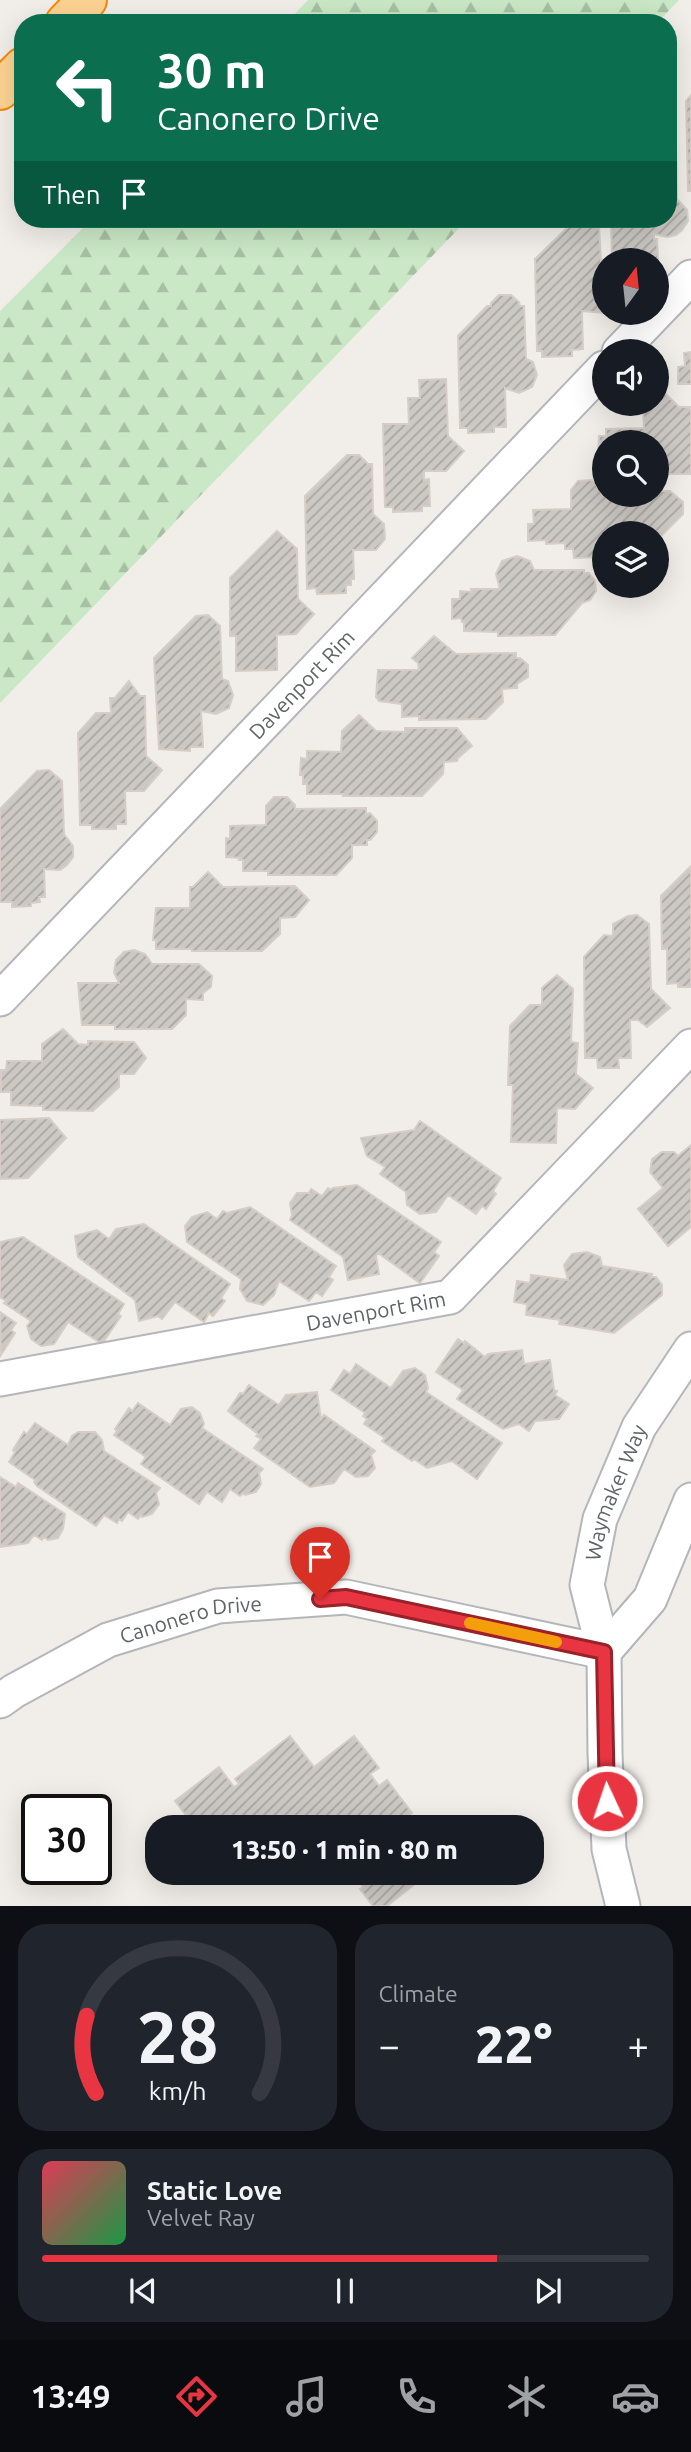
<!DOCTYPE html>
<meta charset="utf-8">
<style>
:root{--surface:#171b24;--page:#20242c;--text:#f1f3f6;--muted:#9ea1a6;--line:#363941;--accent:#e93541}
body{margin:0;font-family:Ubuntu,sans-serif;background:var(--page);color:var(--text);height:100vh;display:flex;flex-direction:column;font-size:26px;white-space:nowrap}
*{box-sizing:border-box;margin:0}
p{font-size:23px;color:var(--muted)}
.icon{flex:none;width:38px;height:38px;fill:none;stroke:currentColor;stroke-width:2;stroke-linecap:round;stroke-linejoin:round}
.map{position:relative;height:1906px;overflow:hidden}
.panel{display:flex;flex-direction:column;gap:18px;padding:18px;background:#0d0f14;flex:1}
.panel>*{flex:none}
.hud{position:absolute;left:14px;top:14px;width:663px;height:214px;border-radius:28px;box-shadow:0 7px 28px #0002;background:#0b6e4f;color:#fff;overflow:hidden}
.needle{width:46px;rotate:15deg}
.tools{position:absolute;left:592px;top:248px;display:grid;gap:14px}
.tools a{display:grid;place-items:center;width:77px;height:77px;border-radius:50%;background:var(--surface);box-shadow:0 7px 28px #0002;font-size:35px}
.speed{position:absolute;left:21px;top:1794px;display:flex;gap:14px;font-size:35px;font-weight:700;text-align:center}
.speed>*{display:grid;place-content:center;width:91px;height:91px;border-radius:50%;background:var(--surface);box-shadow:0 7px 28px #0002;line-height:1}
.speed .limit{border:4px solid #111;border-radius:10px;background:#fff;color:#111}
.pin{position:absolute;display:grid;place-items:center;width:60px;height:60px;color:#fff;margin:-72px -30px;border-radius:50% 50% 50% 0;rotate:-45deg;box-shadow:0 0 7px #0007}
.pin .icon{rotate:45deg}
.me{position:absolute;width:77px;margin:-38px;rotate:357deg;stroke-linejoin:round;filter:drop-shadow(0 0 5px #0008)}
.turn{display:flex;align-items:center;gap:24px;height:147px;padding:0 28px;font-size:32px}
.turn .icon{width:91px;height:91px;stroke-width:2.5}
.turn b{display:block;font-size:49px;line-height:60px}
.then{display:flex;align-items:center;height:66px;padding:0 28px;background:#0003;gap:14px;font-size:26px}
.big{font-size:52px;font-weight:800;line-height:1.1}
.panel .tile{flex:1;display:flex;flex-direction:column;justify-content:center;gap:10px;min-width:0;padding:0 24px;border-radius:28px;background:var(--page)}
.panel .dial{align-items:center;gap:0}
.dial svg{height:182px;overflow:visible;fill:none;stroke:var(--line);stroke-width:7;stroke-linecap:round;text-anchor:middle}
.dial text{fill:var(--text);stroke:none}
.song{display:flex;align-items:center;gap:21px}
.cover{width:84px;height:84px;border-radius:10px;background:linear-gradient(135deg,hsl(350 70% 55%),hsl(140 70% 35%))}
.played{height:7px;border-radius:4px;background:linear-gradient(90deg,var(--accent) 75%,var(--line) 75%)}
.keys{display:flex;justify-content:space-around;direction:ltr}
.heat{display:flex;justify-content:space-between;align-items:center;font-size:38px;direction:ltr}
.panel .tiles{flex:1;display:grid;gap:18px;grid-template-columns:1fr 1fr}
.tile:last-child{grid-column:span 2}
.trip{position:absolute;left:145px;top:1815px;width:399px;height:70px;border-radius:28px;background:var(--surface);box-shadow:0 7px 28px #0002;font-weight:800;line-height:70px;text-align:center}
.menu{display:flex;height:112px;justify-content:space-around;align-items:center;background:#090b0e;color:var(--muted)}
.menu .icon{width:49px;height:49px}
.menu .active{color:var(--accent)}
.menu b{font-size:32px;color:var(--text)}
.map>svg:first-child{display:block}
</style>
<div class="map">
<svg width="691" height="1906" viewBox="0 0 691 1906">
<defs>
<pattern id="forest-firs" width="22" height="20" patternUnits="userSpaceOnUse" patternTransform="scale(1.75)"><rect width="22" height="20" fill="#cae8c5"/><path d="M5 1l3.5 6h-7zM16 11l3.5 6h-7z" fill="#a7c0a4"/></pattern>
<pattern id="building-hatch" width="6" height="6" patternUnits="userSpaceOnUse" patternTransform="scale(1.75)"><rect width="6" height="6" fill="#ccc8c4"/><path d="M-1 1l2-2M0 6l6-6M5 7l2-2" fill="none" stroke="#a9a6a3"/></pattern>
</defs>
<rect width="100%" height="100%" fill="#f1ede8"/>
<path fill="url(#forest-firs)" d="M308 0H679L657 23H286Z
M92 219H468L0 703V311Z"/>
<path fill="url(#building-hatch)" stroke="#d6cec6" stroke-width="2" d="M691 95V191H688L686 101Z
M668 143 672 147 676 146 677 199 687 210 688 221 682 230 676 235 667 237 654 234V239H657L659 277H656V261H612L611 219H668Z
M576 219H590L596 226H599L604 313 582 311 583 349 572 350V356L542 357V351H537L535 259Z
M499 295H511L519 302 520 306H524L526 359 533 362 537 375 532 387 519 393 505 388 506 427H494V432L468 433V428H460L458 336 487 306H491V303Z
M691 352V384H678V367L685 366 684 353Z
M446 379 448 436 464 451 446 471H424V480L429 479 430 506H422V511L393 512V507H385L383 424H409L408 398H420L419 380Z
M663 391 679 407H691V474H656V443H604V457H598L599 436H606V429L644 428 643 411 650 404H656V398Z
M347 455H359L368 464H372L373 514 384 524 385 539 376 550H353L354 579H351V585H346V593L317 594 316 588 307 589 305 496Z
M592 480 604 495H656V491H670L683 502V514L656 541V534H604V557L574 558 573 549H565V543L546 544V540L528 541V524H534L533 510 571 509V490L578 481Z
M277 531 297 549 298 599 314 614 296 634 277 635V670L236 671V636H230V578Z
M517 556 530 561 534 570H584V573H589L595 581 596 591 590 600 582 603 555 635 498 636V632L464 631V622H462L461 618 452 619V599H460V591L472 592 471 589H500L496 574 502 561Z
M208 615 220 626 222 679 228 681 233 695 229 708 216 714 201 711 203 747H190V751L159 749 154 658 196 616Z
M434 636 456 654 516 653V658H520L528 665V677L517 684V688L502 689 503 702 486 719 419 720V716L402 717V704L379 701 376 697 378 670H419L418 663 412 658Z
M129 681 140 696H145L146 756 162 770 144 791H125L126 824H116V829H92V825H80L78 733 96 713H111L110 698H115Z
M359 715 376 731 405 732V728H457L472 746 458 758 457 761 444 762 443 774 422 796H343V794H307V784H303V775H300L301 758 307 759V751L341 752 342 731Z
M49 770 62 781 64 834 73 846V857L67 865 60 870 44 869 45 897H39L40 902 31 903V906L12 907V902H0V809L37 771Z
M274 797H287L295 805V809L366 808V814L370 813 377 821V832L370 840H367V845H352V858L336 875H268V871H243V860H239L240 858 226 857V838L230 839V826L266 825V806Z
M691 866V987H678V983L667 984V949H662L661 896Z
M208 872 223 887 295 886 309 900 295 917 280 918V934L262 951H192V949H156V940H153L156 908H190V887H193Z
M637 915 649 924 651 989 670 1008 647 1027 638 1020H630L631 1058H618L619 1068H598L597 1058H585L584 957 604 935 613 936V924L628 916Z
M134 950 145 954 152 964H199L212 976 211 987 203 993V1000L186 999V1015L172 1029H115V1025H82L78 983H119L114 972 116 960 124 952Z
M557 975 573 989 571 1042 578 1043 576 1074 593 1088 575 1109 557 1108 556 1143 511 1142 513 1085H508L510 1026 530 1005H542V988Z
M63 1029 78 1044 88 1045V1041L134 1042 146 1058 134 1074H119V1087L93 1111 43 1110V1106L11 1105V1092H1V1070H6L7 1061H42V1044Z
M49 1118 66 1138 28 1178 0 1179V1120Z
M420 1121 501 1178 493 1191 496 1194 486 1209 482 1206 476 1214 448 1195 436 1212 420 1214 407 1205 406 1192 380 1174 385 1167 367 1156 361 1138 414 1130Z
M691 1145V1227L668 1246 638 1209 663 1188 650 1172 652 1159 662 1152H674L678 1156Z
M357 1185 441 1242 434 1252 439 1256 420 1283 378 1253 376 1256 379 1274 348 1280 343 1257 290 1220 292 1215 290 1203 297 1193H309L311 1189 322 1196 328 1188 331 1190 333 1188Z
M250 1207 336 1266 329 1277 333 1280 322 1296 316 1292 309 1301 279 1281 274 1295 263 1305 247 1301 240 1289 241 1279 187 1242 185 1226 192 1217 207 1212 217 1219 223 1211 227 1213Z
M144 1224 230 1284 221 1298 225 1301 213 1316 209 1313 204 1322 175 1302 162 1319 158 1316 139 1321 135 1300 78 1257 75 1236 97 1230 109 1239 116 1229Z
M23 1237 124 1304 118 1314 121 1316 102 1344 68 1322 54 1344 41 1346 31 1339 27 1326 31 1321 4 1303 6 1301 0 1297V1242Z
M587 1252 600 1257 602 1266 652 1274 651 1277H656L662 1285V1295L614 1333 559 1324 560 1320 526 1315 527 1304 514 1302 517 1281 530 1283 531 1275 568 1280 564 1265 572 1254Z
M0 1312 16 1323 11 1330 15 1333 1 1355Z
M458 1339 464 1343 465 1341 485 1357 488 1354 522 1350 524 1364 550 1360 554 1390 557 1391 555 1395 569 1404 559 1419 535 1421 529 1431 519 1424 503 1429 457 1399 463 1390 436 1372Z
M356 1364 391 1388 403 1371 415 1368 425 1375 428 1388 426 1392 502 1443 477 1479 452 1461 427 1468 414 1459 412 1461 382 1441 385 1438 364 1424 367 1419 363 1416 365 1413 331 1390 344 1370 350 1374Z
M249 1385 279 1405 286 1395 317 1392 321 1419 324 1415 375 1451 371 1455 375 1468 368 1476 356 1477 344 1469 334 1483 310 1487 254 1448 261 1439 256 1436 258 1434 228 1411 240 1393 243 1394Z
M138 1403 170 1425 181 1409 192 1407 200 1413 204 1424 202 1428 263 1469 259 1473 261 1484 256 1492 245 1495 243 1493 240 1496 230 1489 222 1502 207 1492 199 1504 141 1464 146 1457 114 1435 117 1431 115 1429 129 1408 132 1411Z
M35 1423 68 1445 72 1436 78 1432H95L102 1440 104 1451 160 1488 156 1493 159 1504 152 1514 142 1517 141 1515 138 1519 128 1512 122 1521 119 1519 117 1523 104 1515 96 1526 37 1486 34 1482 35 1480 9 1462 15 1452 13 1450 24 1432 27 1434Z
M0 1477 16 1487 18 1483 65 1514 63 1529 58 1538 48 1540 44 1537 42 1540 34 1535 28 1543 0 1547Z
M290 1736 314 1767 354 1736 379 1768 370 1774 379 1786 387 1780 412 1813 409 1815 418 1827H271L265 1819 254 1827H195L175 1801 219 1767 234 1787 239 1784 235 1779Z
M351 1872H430L387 1906H373L360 1889 363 1887Z"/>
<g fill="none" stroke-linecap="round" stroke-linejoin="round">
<defs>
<g id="street">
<path d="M619 352 691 277"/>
<path id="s1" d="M0 999 604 368"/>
<path id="s2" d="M0 1379 450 1297 691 1046"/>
<path d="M604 1652 650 1599 691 1500"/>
<path id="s3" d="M0 1701 14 1691 108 1640 218 1606 346 1597 604 1652"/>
<path id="s4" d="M623 1906 609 1849 605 1753 604 1652 587 1585 600 1519 639 1427 691 1349"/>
</g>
<path id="highway" d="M65 23 87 0
M0 90 23 67"/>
</defs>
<use href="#street" stroke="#b3b6ba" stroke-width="37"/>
<use href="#highway" stroke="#f78801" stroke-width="42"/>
<use href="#street" stroke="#fff" stroke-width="33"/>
<use href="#highway" stroke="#fdd393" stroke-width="38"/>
</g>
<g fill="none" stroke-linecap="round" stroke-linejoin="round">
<defs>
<path id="route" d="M320 1599 346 1597 604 1652 607 1801"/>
</defs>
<use href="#route" stroke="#97222a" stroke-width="18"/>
<use href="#route" stroke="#e93541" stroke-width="12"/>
<path stroke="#f59e0b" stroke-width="12" d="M470 1623 556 1642"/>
</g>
<g text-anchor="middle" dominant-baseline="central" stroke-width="5" stroke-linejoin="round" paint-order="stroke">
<g font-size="21" fill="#5f6468" stroke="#fff">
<text stroke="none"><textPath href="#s1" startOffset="436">Davenport Rim</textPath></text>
<text stroke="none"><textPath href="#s2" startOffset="382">Davenport Rim</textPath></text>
<text stroke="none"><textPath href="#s4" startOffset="422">Waymaker Way</textPath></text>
<text stroke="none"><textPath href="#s3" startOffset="210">Canonero Drive</textPath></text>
</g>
</g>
</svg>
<div class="tools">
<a><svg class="needle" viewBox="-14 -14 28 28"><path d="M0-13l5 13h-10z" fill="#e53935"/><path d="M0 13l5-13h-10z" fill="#9ea1a6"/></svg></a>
<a><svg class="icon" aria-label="sound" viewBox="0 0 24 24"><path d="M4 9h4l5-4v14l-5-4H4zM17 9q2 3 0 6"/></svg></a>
<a><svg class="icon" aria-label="search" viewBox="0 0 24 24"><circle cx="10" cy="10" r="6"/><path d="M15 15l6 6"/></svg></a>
<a><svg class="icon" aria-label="layers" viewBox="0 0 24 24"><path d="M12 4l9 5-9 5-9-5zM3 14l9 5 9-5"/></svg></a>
</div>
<div class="speed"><div class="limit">30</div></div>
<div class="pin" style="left:320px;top:1599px;background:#d93025"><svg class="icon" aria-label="arrive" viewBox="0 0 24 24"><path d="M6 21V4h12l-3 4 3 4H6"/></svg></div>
<svg class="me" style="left:607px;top:1801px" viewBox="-20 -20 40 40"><circle r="17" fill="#e93541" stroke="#fff" stroke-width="3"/><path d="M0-11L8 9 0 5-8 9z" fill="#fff"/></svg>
<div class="trip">13:50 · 1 min · 80 m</div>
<div class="hud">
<div class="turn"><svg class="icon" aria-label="left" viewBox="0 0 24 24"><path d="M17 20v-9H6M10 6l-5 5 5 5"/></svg><div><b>30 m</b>Canonero Drive</div></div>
<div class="then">Then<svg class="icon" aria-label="arrive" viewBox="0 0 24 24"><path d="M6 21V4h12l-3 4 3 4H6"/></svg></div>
</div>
</div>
<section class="panel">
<div class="tiles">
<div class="tile dial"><svg viewBox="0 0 100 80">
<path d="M14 69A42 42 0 1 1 86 69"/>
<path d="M14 69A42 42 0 0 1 10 35" stroke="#e93541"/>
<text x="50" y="56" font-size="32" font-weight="700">28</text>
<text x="50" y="72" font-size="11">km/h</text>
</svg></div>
<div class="tile"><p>Climate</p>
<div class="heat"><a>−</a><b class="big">22°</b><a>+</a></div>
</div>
<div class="tile">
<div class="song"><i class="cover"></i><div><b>Static Love</b><p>Velvet Ray</p></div></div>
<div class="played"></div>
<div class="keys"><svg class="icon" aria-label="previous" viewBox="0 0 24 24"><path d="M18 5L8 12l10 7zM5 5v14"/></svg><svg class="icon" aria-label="pause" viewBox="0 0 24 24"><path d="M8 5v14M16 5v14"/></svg><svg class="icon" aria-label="next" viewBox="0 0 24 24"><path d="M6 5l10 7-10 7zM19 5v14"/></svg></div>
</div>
</div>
</section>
<nav class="menu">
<b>13:49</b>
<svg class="icon active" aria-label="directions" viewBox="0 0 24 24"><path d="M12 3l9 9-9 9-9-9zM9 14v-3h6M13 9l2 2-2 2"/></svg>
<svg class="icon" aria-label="music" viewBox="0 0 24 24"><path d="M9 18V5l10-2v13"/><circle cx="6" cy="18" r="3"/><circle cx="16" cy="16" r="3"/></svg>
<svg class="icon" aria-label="phone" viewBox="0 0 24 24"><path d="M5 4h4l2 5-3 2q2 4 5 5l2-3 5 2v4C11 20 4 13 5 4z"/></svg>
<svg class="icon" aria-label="climate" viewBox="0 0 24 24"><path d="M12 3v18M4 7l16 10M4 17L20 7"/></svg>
<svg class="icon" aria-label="car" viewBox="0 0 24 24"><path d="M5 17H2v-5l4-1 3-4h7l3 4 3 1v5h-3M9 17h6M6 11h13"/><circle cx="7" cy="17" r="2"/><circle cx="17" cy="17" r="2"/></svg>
</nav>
